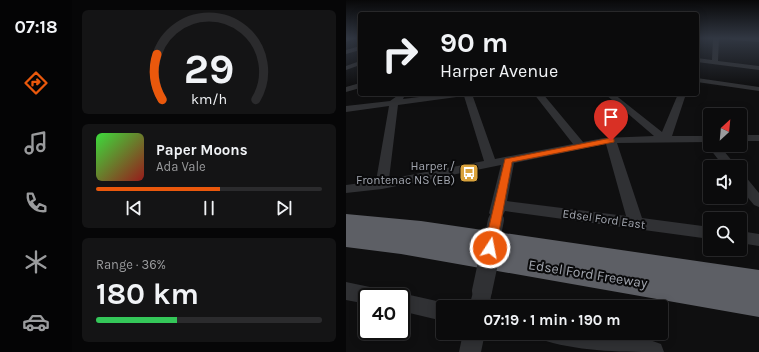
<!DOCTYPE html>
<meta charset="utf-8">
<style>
:root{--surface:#0b0b0c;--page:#141415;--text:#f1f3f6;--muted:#9a9b9d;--line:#2b2b2d;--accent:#ea580c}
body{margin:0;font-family:Karla,sans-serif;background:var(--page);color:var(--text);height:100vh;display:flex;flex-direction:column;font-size:15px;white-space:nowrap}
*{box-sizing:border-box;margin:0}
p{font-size:13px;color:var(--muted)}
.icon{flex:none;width:22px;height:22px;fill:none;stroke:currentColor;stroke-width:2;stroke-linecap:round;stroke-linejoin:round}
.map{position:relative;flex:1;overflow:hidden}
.panel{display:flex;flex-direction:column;gap:10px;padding:10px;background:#060607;width:274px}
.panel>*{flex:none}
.banner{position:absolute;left:12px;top:12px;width:341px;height:84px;border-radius:4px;box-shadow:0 2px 10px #0003,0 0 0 1px var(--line);background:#0b0b0c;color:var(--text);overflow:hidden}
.needle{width:26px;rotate:26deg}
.buttons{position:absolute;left:357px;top:108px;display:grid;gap:8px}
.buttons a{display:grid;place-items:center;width:44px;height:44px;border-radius:4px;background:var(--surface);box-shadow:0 2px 10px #0003,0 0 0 1px var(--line);font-size:20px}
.speed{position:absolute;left:12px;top:288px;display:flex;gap:8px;font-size:20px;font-weight:700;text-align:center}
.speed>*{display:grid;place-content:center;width:52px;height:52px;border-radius:50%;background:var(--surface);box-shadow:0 2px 10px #0003,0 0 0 1px var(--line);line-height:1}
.speed .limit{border:2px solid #111;border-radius:6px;background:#fff;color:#111}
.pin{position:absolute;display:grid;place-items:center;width:34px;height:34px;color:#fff;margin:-41px -17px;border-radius:50% 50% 50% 0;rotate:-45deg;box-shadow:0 0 4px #0007}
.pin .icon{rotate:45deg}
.me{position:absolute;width:44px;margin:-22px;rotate:11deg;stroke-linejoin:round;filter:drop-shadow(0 0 3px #0008)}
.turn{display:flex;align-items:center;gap:14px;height:84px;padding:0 16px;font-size:18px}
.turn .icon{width:52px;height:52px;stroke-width:2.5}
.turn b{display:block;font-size:28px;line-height:34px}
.big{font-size:30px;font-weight:700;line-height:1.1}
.panel .tile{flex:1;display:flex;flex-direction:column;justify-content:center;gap:6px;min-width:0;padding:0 14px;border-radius:6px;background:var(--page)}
.panel .dial{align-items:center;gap:0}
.dial svg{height:104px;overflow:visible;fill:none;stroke:var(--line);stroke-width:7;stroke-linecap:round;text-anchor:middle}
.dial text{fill:var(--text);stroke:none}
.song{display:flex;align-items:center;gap:12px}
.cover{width:48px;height:48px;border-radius:6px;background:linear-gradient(135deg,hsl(120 70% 55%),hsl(0 70% 35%))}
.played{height:4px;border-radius:2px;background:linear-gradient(90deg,var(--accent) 55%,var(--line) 55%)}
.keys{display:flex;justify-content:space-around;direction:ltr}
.charge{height:6px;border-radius:3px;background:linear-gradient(90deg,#34c759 36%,var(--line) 0)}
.trip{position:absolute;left:90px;top:300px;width:232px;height:40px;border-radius:4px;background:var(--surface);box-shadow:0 2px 10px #0003,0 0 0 1px var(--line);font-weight:700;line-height:40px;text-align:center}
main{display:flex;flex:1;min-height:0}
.menu{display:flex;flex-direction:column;width:72px;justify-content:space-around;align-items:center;background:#040405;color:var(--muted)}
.menu .icon{width:28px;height:28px}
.menu .on{color:var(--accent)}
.menu b{font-size:18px;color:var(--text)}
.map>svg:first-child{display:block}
</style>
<main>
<nav class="menu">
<b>07:18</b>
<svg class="icon on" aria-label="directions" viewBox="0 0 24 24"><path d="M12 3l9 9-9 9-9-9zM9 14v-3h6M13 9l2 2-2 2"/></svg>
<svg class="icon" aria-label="music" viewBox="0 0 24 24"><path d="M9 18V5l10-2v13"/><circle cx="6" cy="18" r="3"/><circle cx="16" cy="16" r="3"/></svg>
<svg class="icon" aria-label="phone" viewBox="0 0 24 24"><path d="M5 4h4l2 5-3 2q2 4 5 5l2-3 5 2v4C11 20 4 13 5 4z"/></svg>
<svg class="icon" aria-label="climate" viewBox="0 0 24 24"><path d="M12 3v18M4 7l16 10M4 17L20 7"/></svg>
<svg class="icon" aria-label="car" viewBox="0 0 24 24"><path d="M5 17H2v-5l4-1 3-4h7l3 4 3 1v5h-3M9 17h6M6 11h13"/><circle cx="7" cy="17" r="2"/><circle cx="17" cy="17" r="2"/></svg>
</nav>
<section class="panel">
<div class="tile dial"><svg viewBox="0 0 100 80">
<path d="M14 69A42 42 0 1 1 86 69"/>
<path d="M14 69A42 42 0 0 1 10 34" stroke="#ea580c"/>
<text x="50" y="56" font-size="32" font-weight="700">29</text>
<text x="50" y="72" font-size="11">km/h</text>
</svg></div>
<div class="tile">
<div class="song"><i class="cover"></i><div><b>Paper Moons</b><p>Ada Vale</p></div></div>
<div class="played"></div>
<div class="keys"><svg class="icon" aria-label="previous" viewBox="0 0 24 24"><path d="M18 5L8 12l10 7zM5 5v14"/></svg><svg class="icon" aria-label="pause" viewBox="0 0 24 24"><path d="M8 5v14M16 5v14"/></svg><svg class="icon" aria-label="next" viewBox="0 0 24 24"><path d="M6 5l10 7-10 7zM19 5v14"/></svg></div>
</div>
<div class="tile"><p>Range · 36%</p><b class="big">180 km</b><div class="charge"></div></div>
</section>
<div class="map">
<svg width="413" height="352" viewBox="0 0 413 352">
<rect width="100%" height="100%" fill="#0f0f10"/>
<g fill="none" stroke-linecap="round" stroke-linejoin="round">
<path fill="#303134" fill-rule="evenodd" d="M0 38H11L0 42Z
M367 38H373L372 61 413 66V70L351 62V58L366 60Z
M383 38H413V42L386 40Z
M14 46V50L0 54V50Z
M14 61V65L0 70V66Z
M351 78 413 87V91L351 82Z
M14 83V88L0 92V87Z
M54 94 58 97 57 99 97 94H126L149 159 227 144 188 94H197L237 142 258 138 308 136 259 94H268L316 132 332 94H340L326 136H364V142L271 143 296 218 364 227V239L159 211 156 217 151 218 146 217 143 213 155 165 36 189 0 193V185L30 181 43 106 0 112V106L44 101ZM118 96 138 161 43 179 52 105ZM260 144 280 216 161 201 168 163Z
M394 135H413V141H394Z
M364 142V145H373L391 167H378L361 145Z
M394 175 399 176 413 193V207L408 205 394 188Z
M394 231 413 234V246L394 243Z
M0 282 38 290 41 297H21V304L0 300Z
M136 282 143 285 146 291 143 307H123L129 285Z
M55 293 104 304 106 307H97V321L55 311V297H47Z
M117 333H139L135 352H113Z
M197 333C236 333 278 329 315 344L318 352C279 352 237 352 200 341Z"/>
<path fill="#5d5f65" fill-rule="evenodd" d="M0 214 75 221 413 270V317L55 254 0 247Z"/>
<path stroke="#303134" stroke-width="16" d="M141 264 150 220"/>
<path stroke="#303134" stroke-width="20" d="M136 291 142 263"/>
</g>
<linearGradient id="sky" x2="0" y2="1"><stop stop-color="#080809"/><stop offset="0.44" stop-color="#313742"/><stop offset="1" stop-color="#313742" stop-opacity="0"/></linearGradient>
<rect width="413" height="87" fill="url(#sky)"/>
<path fill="#ea580c" stroke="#983908" d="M265 138 268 139V142L166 162 150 248 148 252 144 253 140 252 138 248 159 159Z"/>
<defs>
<symbol id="bus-square" viewBox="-11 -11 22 22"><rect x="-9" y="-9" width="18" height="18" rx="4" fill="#daa33d" stroke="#0a0a0b"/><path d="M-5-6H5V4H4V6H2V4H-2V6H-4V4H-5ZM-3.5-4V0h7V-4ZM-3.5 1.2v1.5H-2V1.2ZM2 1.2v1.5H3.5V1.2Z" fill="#fff"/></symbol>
</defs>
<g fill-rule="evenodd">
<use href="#bus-square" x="112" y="162" width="22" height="22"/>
</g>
<g text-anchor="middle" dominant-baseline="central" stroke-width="4" stroke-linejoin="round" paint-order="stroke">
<g font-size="12" fill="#a2a6af" stroke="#0a0a0b" text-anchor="end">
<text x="109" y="166">Harper /<tspan x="109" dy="14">Frontenac NS (EB)</tspan></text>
</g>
<g font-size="12" fill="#a2a6af" stroke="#0a0a0b">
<text transform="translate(258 219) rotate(8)">Edsel Ford East</text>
</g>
<g font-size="14" fill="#a2a6af" stroke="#0a0a0b">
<text transform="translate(242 274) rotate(9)">Edsel Ford Freeway</text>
</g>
</g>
</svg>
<div class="buttons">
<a><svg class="needle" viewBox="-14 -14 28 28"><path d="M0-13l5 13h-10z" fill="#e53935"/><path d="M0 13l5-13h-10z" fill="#9a9b9d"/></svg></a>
<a><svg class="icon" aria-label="sound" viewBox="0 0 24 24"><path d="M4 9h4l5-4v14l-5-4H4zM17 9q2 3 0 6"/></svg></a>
<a><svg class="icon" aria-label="search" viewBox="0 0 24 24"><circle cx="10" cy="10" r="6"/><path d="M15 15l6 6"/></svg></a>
</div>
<div class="speed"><div class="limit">40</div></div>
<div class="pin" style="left:265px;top:141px;background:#d93025"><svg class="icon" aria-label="arrive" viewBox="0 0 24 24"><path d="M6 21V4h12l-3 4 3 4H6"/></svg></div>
<svg class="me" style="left:144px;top:248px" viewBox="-20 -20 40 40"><circle r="17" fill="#ea580c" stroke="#fff" stroke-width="3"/><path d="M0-11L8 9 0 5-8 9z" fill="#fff"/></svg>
<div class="trip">07:19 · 1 min · 190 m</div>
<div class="banner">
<div class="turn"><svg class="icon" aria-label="right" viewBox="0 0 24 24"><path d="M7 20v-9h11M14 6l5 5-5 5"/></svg><div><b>90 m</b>Harper Avenue</div></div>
</div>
</div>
</main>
